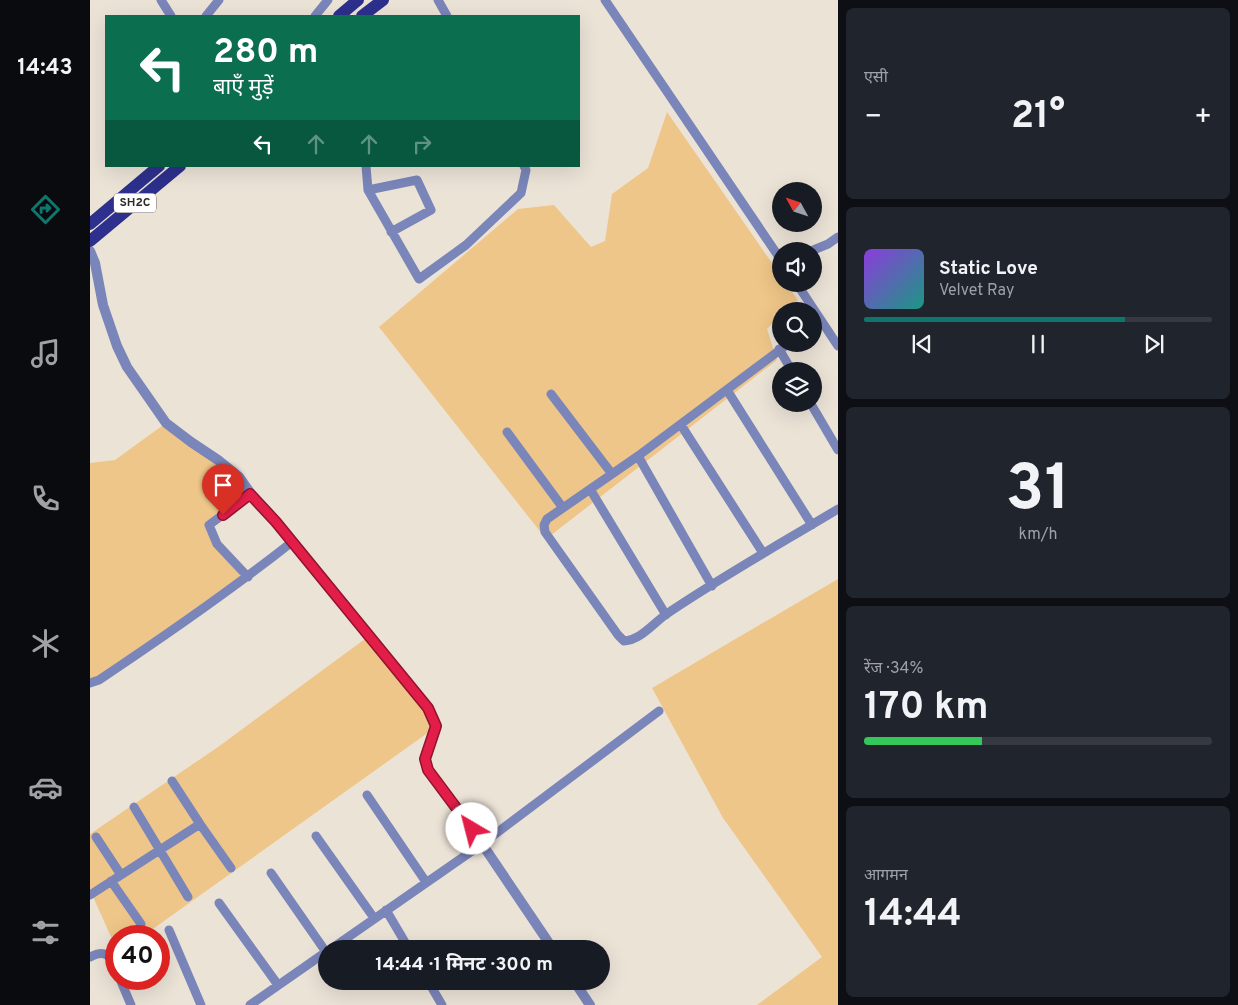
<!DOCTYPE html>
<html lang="hi">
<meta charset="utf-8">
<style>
:root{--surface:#171b24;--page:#20242c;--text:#f1f3f6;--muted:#9ea1a6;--line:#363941;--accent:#0f766e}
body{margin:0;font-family:Overpass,"Noto Sans Devanagari",sans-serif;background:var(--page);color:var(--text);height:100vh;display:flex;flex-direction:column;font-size:19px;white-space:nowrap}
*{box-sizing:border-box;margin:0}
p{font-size:16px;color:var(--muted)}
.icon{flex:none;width:28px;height:28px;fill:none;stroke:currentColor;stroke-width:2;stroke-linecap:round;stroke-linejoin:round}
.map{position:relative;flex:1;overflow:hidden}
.panel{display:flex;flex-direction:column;gap:8px;padding:8px;background:#0d0f14;width:400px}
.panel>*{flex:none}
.hud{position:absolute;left:15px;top:15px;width:475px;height:152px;border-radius:0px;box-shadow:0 5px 20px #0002;background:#0b6e4f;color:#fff;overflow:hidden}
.needle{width:32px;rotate:310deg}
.buttons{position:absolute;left:682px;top:182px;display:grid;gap:10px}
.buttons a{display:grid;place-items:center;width:50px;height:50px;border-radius:50%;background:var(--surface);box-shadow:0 5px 20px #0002;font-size:25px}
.speed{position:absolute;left:15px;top:925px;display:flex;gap:10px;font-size:25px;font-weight:700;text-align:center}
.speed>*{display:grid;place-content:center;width:65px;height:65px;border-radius:50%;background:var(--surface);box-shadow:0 5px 20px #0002;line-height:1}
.speed .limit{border:8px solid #d22;background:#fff;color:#111}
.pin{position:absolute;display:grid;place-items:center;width:42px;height:42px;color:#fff;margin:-51px -21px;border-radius:50% 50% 50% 0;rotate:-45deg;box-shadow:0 0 5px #0007}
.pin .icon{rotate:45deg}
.me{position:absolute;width:55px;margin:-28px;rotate:323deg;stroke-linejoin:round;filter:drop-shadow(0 0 4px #0008)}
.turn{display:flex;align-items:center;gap:18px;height:105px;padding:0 25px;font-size:22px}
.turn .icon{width:65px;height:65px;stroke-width:2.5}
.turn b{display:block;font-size:35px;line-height:42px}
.lanes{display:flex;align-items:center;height:48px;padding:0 25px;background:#0003;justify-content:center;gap:25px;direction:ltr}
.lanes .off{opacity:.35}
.big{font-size:38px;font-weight:700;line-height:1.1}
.panel .tile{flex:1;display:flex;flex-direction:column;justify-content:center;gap:8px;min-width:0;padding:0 18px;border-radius:8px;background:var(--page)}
.panel .dial{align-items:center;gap:0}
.dial b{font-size:65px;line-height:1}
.song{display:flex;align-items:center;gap:15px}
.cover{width:60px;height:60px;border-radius:8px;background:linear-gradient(135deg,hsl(270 70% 55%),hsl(170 70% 35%))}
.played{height:5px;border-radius:2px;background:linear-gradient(90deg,var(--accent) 75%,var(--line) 75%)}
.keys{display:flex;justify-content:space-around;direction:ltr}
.heat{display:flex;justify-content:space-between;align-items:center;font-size:28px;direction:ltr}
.charge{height:8px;border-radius:4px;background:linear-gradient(90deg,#34c759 34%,var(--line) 0)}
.trip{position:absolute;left:228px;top:940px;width:292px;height:50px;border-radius:25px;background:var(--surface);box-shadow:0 5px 20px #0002;font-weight:700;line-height:50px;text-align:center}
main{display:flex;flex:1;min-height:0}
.tabs{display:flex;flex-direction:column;width:90px;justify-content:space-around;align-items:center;background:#090b0e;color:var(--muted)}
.tabs .icon{width:35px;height:35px}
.tabs .selected{color:var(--accent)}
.tabs b{font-size:22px;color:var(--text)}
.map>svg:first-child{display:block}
</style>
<main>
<nav class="tabs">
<b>14:43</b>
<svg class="icon selected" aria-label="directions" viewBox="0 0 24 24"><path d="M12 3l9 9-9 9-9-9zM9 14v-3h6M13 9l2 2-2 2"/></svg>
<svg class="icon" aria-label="music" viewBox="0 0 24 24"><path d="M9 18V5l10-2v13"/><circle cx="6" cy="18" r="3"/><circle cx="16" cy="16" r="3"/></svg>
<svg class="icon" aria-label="phone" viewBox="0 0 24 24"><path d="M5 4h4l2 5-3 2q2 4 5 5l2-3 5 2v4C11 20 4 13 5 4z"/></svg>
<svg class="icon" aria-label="climate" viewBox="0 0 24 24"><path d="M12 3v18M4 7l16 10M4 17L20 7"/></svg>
<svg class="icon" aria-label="car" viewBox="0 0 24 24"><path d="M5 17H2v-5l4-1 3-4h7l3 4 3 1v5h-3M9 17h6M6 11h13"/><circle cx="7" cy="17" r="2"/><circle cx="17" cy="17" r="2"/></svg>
<svg class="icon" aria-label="filters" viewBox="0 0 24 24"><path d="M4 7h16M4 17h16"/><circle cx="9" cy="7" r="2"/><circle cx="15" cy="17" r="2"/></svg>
</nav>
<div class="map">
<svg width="748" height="1005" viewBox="0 0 748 1005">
<rect width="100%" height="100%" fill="#ece3d7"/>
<path fill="#efc689" d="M577 112 691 276V284H696L708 300 696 311H691V315L677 329 687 360 456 539 289 327 428 209 464 205 501 247 515 241 522 194 558 168Z
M76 423 161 494 119 525 127 544 158 577 0 683V463L25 460Z
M748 579V1005H667L732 957 633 818 562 688Z
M279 636 346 727 53 936H26V948L0 890V834L128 747Z"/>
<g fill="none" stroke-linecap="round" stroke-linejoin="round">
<path stroke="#7a85b9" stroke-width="9" d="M71 0 81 16
M348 0 357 16
M515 0 691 260
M116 16 129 0
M225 16 238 0
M276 166 278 190 329 279 376 245 431 193 436 170 434 166
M278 190 327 180 341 210 301 232
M721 251 738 244 748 237
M707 284 748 346
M724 329 733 323
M698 344 548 456 457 519 454 525 455 532 528 635 534 641C550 640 562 625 575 615 631 577 690 544 748 509
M689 349 702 371
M637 390 722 525
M461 394 522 474
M721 404 748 450
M591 425 673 553
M417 432 473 508
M548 456 622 586
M500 489 576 615
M158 577 127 544 119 525 161 494
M0 683 9 680C75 636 140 591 202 542
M277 795 336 882
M44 807 98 897
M110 824 141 868
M226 836 284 918
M6 837 31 875
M181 873 236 952
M21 881 51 924
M0 895 110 824 82 781
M129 903 188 985
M296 910 319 949
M79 930 111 1005
M241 949 392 844 569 711
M0 957C14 949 21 955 26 969
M30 979 41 1005
M338 981 352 1005
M160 1005 236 952"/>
<path stroke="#7a85b9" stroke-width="10" d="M0 251 5 263 13 305 27 346 37 367 76 423 101 442 128 460 149 477 161 494 186 522 338 708 346 727 335 759 338 770 382 829 463 949
M484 981 500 1005"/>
<path stroke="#2d308c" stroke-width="12" d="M249 16 268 0
M272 16 293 0
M0 224 69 166
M0 241 90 166"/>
</g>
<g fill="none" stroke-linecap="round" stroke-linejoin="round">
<defs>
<path id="route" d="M133 515 160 494 186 522 338 708 346 726 335 759 338 770 382 829"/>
</defs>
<use href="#route" stroke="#92132f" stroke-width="12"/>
<use href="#route" stroke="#e11d48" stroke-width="9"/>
</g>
<g text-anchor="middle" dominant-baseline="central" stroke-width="4.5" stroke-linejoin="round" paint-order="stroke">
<rect fill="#fff" stroke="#6d6b68" stroke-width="1" x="24" y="193.5" width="42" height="19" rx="4"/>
<g font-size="12" font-weight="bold" fill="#2f2c28">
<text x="45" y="203">SH2C</text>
</g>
</g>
</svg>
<div class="buttons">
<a><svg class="needle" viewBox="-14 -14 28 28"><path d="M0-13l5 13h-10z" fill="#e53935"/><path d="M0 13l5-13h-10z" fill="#9ea1a6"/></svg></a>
<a><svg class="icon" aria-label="sound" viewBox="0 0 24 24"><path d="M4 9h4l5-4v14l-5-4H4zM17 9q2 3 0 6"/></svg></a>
<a><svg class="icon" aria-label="search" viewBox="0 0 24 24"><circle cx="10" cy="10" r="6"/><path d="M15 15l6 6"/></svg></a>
<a><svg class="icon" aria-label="layers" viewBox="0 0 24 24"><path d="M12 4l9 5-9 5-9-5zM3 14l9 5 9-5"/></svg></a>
</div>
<div class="speed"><div class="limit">40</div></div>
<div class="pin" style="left:133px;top:515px;background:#d93025"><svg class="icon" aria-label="arrive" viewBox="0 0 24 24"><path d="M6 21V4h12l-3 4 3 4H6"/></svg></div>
<svg class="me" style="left:382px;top:829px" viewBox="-20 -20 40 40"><circle r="19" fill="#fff"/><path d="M0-13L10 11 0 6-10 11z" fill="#e11d48"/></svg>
<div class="trip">14:44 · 1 मिनट · 300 m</div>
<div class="hud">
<div class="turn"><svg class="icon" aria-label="left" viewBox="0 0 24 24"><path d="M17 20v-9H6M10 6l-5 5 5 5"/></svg><div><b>280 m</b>बाएँ मुड़ें</div></div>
<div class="lanes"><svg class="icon" aria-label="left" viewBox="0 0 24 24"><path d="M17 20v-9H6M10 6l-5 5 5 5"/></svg><svg class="icon off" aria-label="ahead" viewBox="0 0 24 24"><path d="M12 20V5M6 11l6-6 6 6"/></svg><svg class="icon off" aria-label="ahead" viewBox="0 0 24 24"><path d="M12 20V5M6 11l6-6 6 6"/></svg><svg class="icon off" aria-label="right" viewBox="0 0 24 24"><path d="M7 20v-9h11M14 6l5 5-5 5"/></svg></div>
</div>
</div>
<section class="panel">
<div class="tile"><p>एसी</p>
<div class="heat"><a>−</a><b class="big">21°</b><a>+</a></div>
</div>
<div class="tile">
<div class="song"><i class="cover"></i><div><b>Static Love</b><p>Velvet Ray</p></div></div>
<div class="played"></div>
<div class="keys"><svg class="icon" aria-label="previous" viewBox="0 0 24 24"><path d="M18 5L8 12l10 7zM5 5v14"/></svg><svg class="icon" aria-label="pause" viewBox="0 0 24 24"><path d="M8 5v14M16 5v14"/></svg><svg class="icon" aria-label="next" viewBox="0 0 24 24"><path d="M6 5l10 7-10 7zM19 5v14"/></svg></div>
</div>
<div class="tile dial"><b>31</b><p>km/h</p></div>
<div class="tile"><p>रेंज · 34%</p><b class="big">170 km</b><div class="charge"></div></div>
<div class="tile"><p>आगमन</p><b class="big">14:44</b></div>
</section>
</main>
